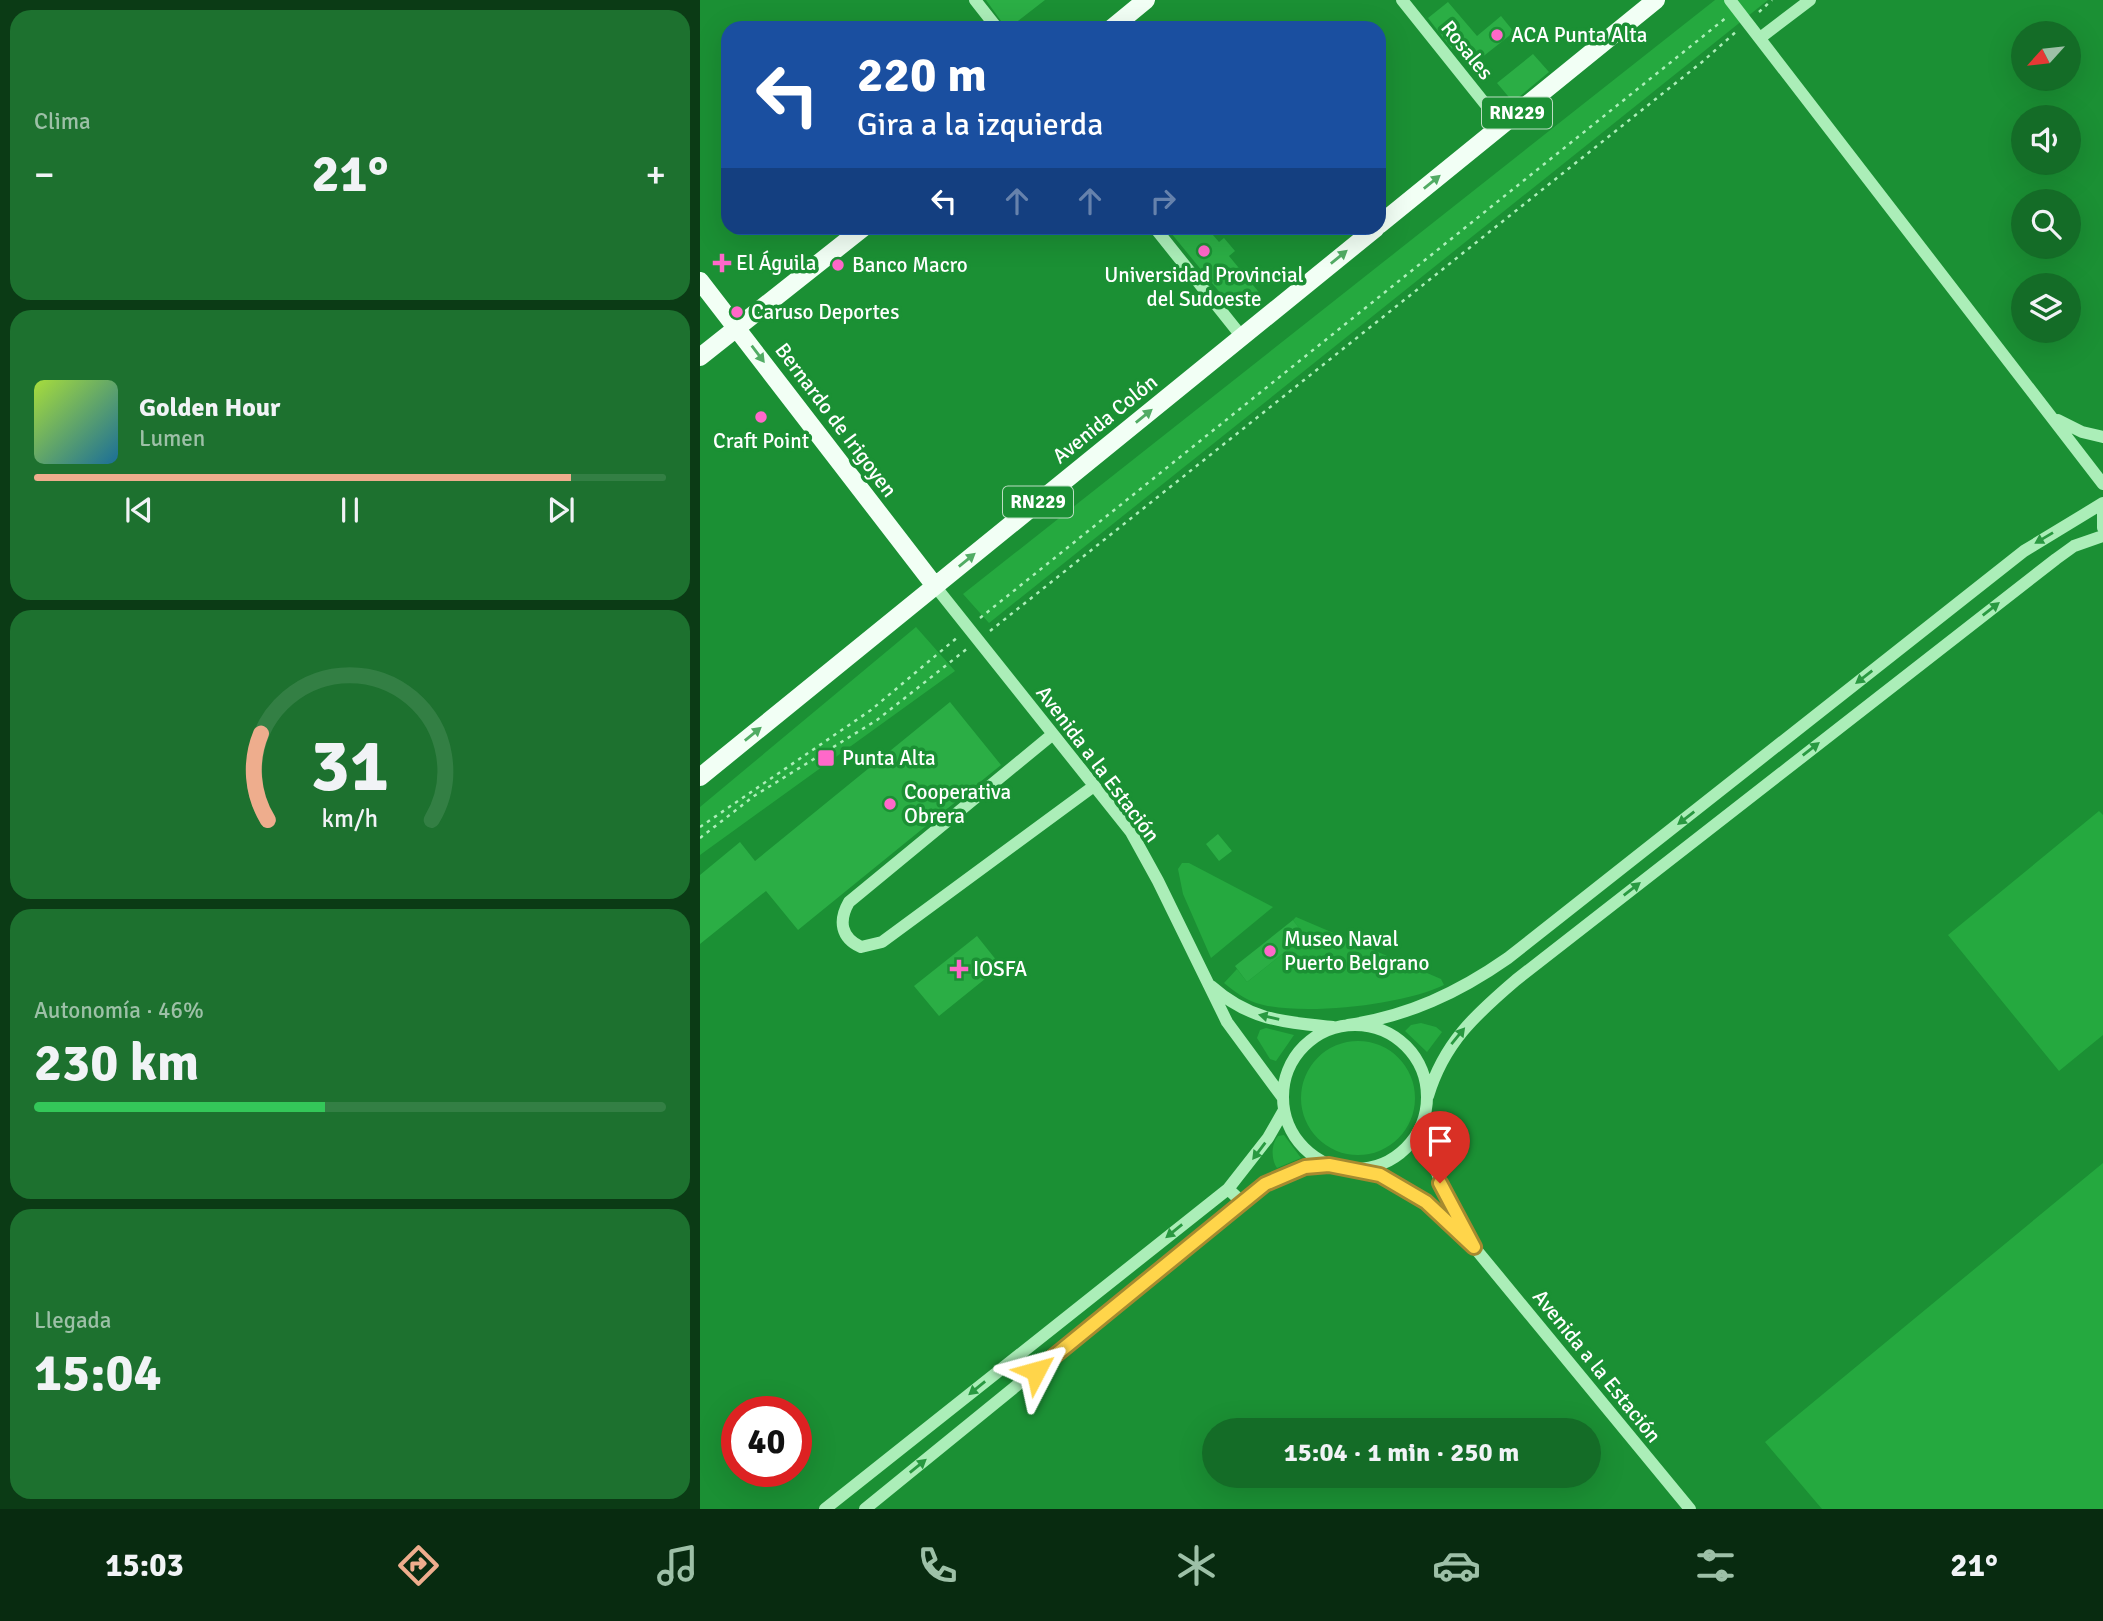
<!DOCTYPE html>
<html lang="es">
<meta charset="utf-8">
<style>
:root{--surface:#146c27;--page:#1d712f;--text:#f1f3f6;--muted:#9dc0a7;--line:#337f44;--accent:#eead8d}
body{margin:0;font-family:Signika,sans-serif;background:var(--page);color:var(--text);height:100vh;display:flex;flex-direction:column;font-size:26px;white-space:nowrap}
*{box-sizing:border-box;margin:0}
p{font-size:23px;color:var(--muted)}
.icon{flex:none;width:38px;height:38px;fill:none;stroke:currentColor;stroke-width:2;stroke-linecap:round;stroke-linejoin:round}
.map{position:relative;flex:1;overflow:hidden}
.side{display:flex;flex-direction:column;gap:10px;padding:10px;background:#0b3b15;width:700px}
.side>*{flex:none}
.guide{position:absolute;left:21px;top:21px;width:665px;height:214px;border-radius:21px;box-shadow:0 7px 28px #0002;background:#1a4fa0;color:#fff;overflow:hidden}
.needle{width:46px;rotate:243deg}
.controls{position:absolute;left:1311px;top:21px;display:grid;gap:14px}
.controls a{display:grid;place-items:center;width:70px;height:70px;border-radius:50%;background:var(--surface);box-shadow:0 7px 28px #0002;font-size:35px}
.speed{position:absolute;left:21px;top:1396px;display:flex;gap:14px;font-size:35px;font-weight:700;text-align:center}
.speed>*{display:grid;place-content:center;width:91px;height:91px;border-radius:50%;background:var(--surface);box-shadow:0 7px 28px #0002;line-height:1}
.speed .limit{border:10px solid #d22;background:#fff;color:#111}
.pin{position:absolute;display:grid;place-items:center;width:60px;height:60px;color:#fff;margin:-72px -30px;border-radius:50% 50% 50% 0;rotate:-45deg;box-shadow:0 0 7px #0007}
.pin .icon{rotate:45deg}
.me{position:absolute;width:77px;margin:-38px;rotate:51deg;stroke-linejoin:round;filter:drop-shadow(0 0 5px #0008)}
.turn{display:flex;align-items:center;gap:24px;height:147px;padding:0 21px;font-size:32px}
.turn .icon{width:91px;height:91px;stroke-width:2.5}
.turn b{display:block;font-size:49px;line-height:60px}
.lanes{display:flex;align-items:center;height:66px;padding:0 21px;background:#0003;justify-content:center;gap:35px;direction:ltr}
.lanes .off{opacity:.35}
.big{font-size:52px;font-weight:700;line-height:1.1}
.side .card{flex:1;display:flex;flex-direction:column;justify-content:center;gap:10px;min-width:0;padding:0 24px;border-radius:21px;background:var(--page)}
.side .dial{align-items:center;gap:0}
.dial svg{height:182px;overflow:visible;fill:none;stroke:var(--line);stroke-width:7;stroke-linecap:round;text-anchor:middle}
.dial text{fill:var(--text);stroke:none}
.song{display:flex;align-items:center;gap:21px}
.cover{width:84px;height:84px;border-radius:10px;background:linear-gradient(135deg,hsl(80 70% 55%),hsl(200 70% 35%))}
.played{height:7px;border-radius:4px;background:linear-gradient(90deg,var(--accent) 85%,var(--line) 85%)}
.keys{display:flex;justify-content:space-around;direction:ltr}
.heat{display:flex;justify-content:space-between;align-items:center;font-size:38px;direction:ltr}
.charge{height:10px;border-radius:5px;background:linear-gradient(90deg,#34c759 46%,var(--line) 0)}
.trip{position:absolute;left:502px;top:1418px;width:399px;height:70px;border-radius:35px;background:var(--surface);box-shadow:0 7px 28px #0002;font-weight:700;line-height:70px;text-align:center}
.tab-bar{display:flex;height:112px;justify-content:space-around;align-items:center;background:#082b10;color:var(--muted)}
.tab-bar .icon{width:49px;height:49px}
.tab-bar .on{color:var(--accent)}
.tab-bar b{font-size:32px;color:var(--text)}
main{display:flex;flex:1;min-height:0}
.map>svg:first-child{display:block}
</style>
<main>
<section class="side">
<div class="card"><p>Clima</p>
<div class="heat"><a>−</a><b class="big">21°</b><a>+</a></div>
</div>
<div class="card">
<div class="song"><i class="cover"></i><div><b>Golden Hour</b><p>Lumen</p></div></div>
<div class="played"></div>
<div class="keys"><svg class="icon" aria-label="previous" viewBox="0 0 24 24"><path d="M18 5L8 12l10 7zM5 5v14"/></svg><svg class="icon" aria-label="pause" viewBox="0 0 24 24"><path d="M8 5v14M16 5v14"/></svg><svg class="icon" aria-label="next" viewBox="0 0 24 24"><path d="M6 5l10 7-10 7zM19 5v14"/></svg></div>
</div>
<div class="card dial"><svg viewBox="0 0 100 80">
<path d="M14 69A42 42 0 1 1 86 69"/>
<path d="M14 69A42 42 0 0 1 11 31" stroke="#eead8d"/>
<text x="50" y="56" font-size="32" font-weight="700">31</text>
<text x="50" y="72" font-size="11">km/h</text>
</svg></div>
<div class="card"><p>Autonomía · 46%</p><b class="big">230 km</b><div class="charge"></div></div>
<div class="card"><p>Llegada</p><b class="big">15:04</b></div>
</section>
<div class="map">
<svg width="1403" height="1509" viewBox="0 0 1403 1509">
<rect width="100%" height="100%" fill="#1b9034"/>
<path fill="#25a93f" d="M1015 0H1068L289 623 263 594Z
M216 627 255 671 0 855V807Z
M1399 811 1403 815V1035L1359 1071 1248 935Z
M482 863H489L573 907 511 958 483 894 478 869Z
M596 917 741 979 744 985C703 1005 600 1017 556 1003 544 999 534 991 524 983L537 969 547 982 605 936 593 920Z
M721 1023 736 1027 742 1032 727 1052 705 1031 711 1025Z
M566 1028 594 1035 576 1061 570 1059 557 1038 560 1030Z
M601 1098a57 57 0 1 1 114 0a57 57 0 1 1-114 0Z
M584 1135 601 1158 577 1168C571 1160 571 1144 578 1136Z
M1403 1163V1509H1122L1065 1442Z"/>
<path fill="#2bae45" d="M286 0H345L309 28H306Z
M748 2 777 36 801 16 814 32 771 66 755 46 752 49 728 18Z
M833 54 849 72 813 102 797 83Z
M478 228H507L519 242 524 238 535 251 529 256 562 296 548 308 535 292 526 300 471 233Z
M250 702 301 765 98 930 66 891 0 944V875L40 842 55 861Z
M518 834 532 851 519 861 506 844Z
M593 920 605 936 547 982 535 966Z
M277 936 301 966 239 1016 214 986Z"/>
<g fill="none" stroke-linecap="round" stroke-linejoin="round">
<path stroke="#abeeb8" stroke-width="2.5" stroke-dasharray="3.5 5" stroke-linecap="butt" d="M1059 12 1072 0
M280 618 1027 17
M290 631 1002 62 1038 30
M0 827 171 710 259 636
M0 838 54 796 177 720 268 648"/>
<path stroke="#abeeb8" stroke-width="12" d="M275 0 297 28
M702 0 802 125
M1030 0 1403 484
M1060 38 1110 0
M455 228 542 337
M1358 420 1382 432 1403 437
M1403 512V528
M235 586 431 832 458 881 527 1022 583 1098
M353 734 149 902C138 921 141 938 161 947L182 942 394 786
M511 986C549 1020 583 1022 633 1027
M583 1097a72 72 0 1 1 144 0a72 72 0 1 1-144 0Z
M648 1025C708 1016 758 993 808 958L1324 551 1403 503
M728 1096C744 1043 775 1015 816 980L1356 559 1374 546 1403 536
M725 1122C728 1164 748 1199 768 1235
M658 1170C707 1182 740 1212 774 1247L990 1509
M528 1189 542 1202C568 1183 594 1164 628 1165
M125 1509 528 1189 568 1138 584 1110
M165 1509 542 1202"/>
<path stroke="#f2fff5" stroke-width="18" d="M412 28 446 0
M679 225 956 0
M0 281 235 586
M0 357 163 228
M0 777 676 228"/>
</g>
<defs><path id="oneway-solid" d="M-6-.8H1V-3.2L6.5 0L1 3.2V.8H-6Z" transform="scale(1.75)"/></defs>
<g fill="#51ac64">
<use href="#oneway-solid" transform="translate(732 182) rotate(-39)"/>
<use href="#oneway-solid" transform="translate(639 257) rotate(-39)"/>
<use href="#oneway-solid" transform="translate(58 354) rotate(53)"/>
<use href="#oneway-solid" transform="translate(444 416) rotate(-39)"/>
<use href="#oneway-solid" transform="translate(267 560) rotate(-39)"/>
<use href="#oneway-solid" transform="translate(53 734) rotate(-39)"/>
</g>
<g fill="#299941">
<use href="#oneway-solid" transform="translate(1344 538) rotate(149)"/>
<use href="#oneway-solid" transform="translate(1291 609) rotate(-38)"/>
<use href="#oneway-solid" transform="translate(1164 677) rotate(142)"/>
<use href="#oneway-solid" transform="translate(1111 749) rotate(-38)"/>
<use href="#oneway-solid" transform="translate(986 818) rotate(142)"/>
<use href="#oneway-solid" transform="translate(932 889) rotate(-38)"/>
<use href="#oneway-solid" transform="translate(569 1017) rotate(-167)"/>
<use href="#oneway-solid" transform="translate(758 1036) rotate(-51)"/>
<use href="#oneway-solid" transform="translate(559 1151) rotate(127)"/>
<use href="#oneway-solid" transform="translate(474 1231) rotate(141)"/>
<use href="#oneway-solid" transform="translate(277 1388) rotate(141)"/>
<use href="#oneway-solid" transform="translate(218 1466) rotate(-39)"/>
</g>
<g fill="none" stroke-linecap="round" stroke-linejoin="round">
<defs>
<path id="route" d="M336 1371 565 1184 605 1167 629 1165 680 1175 726 1202 774 1247 740 1183"/>
</defs>
<use href="#route" stroke="#a68a30" stroke-width="18"/>
<use href="#route" stroke="#ffd54a" stroke-width="12"/>
</g>
<g fill="#ff68c9" stroke="#1b9034" stroke-width="2.5">
<circle cx="797" cy="35" r="7"/>
<circle cx="504" cy="251" r="7"/>
<path d="M18.5 252.5h7v7h7v7h-7v7h-7v-7h-7v-7h7z"/>
<circle cx="138" cy="265" r="7"/>
<circle cx="37" cy="312" r="7"/>
<circle cx="61" cy="417" r="7"/>
<rect x="117" y="749" width="18" height="18" rx="3.5"/>
<circle cx="190" cy="804" r="7"/>
<circle cx="570" cy="951" r="7"/>
<path d="M255.5 958.5h7v7h7v7h-7v7h-7v-7h-7v-7h7z"/>
</g>
<g text-anchor="middle" dominant-baseline="central" stroke-width="7" stroke-linejoin="round" paint-order="stroke">
<g fill="#1b9034" stroke="#bbdec2" stroke-width="2">
<rect x="782" y="97.5" width="70" height="31" rx="5"/>
<rect x="303" y="486.5" width="70" height="31" rx="5"/>
</g>
<g font-size="19" font-weight="bold" fill="#fff">
<text x="817" y="113">RN229</text>
<text x="338" y="502">RN229</text>
</g>
<g font-size="21" fill="#fff" stroke="#1b9034" text-anchor="start">
<text x="811" y="35">ACA Punta Alta</text>
<text x="36" y="263">El Águila</text>
<text x="152" y="265">Banco Macro</text>
<text x="504" y="275" text-anchor="middle">Universidad Provincial<tspan x="504" dy="24">del Sudoeste</tspan></text>
<text x="51" y="312">Caruso Deportes</text>
<text x="61" y="441" text-anchor="middle">Craft Point</text>
<text x="142" y="758">Punta Alta</text>
<text x="204" y="792">Cooperativa<tspan x="204" dy="24">Obrera</tspan></text>
<text x="584" y="939">Museo Naval<tspan x="584" dy="24">Puerto Belgrano</tspan></text>
<text x="273" y="969">IOSFA</text>
</g>
<g font-size="21" fill="#fff" stroke="#1b9034">
<text transform="translate(767 50) rotate(51)">Rosales</text>
<text transform="translate(405 419) rotate(-39)">Avenida Colón</text>
<text transform="translate(136 420) rotate(53)">Bernardo de Irigoyen</text>
<text transform="translate(398 764) rotate(53)">Avenida a la Estación</text>
<text transform="translate(897 1366) rotate(51)">Avenida a la Estación</text>
</g>
</g>
</svg>
<div class="controls">
<a><svg class="needle" viewBox="-14 -14 28 28"><path d="M0-13l5 13h-10z" fill="#e53935"/><path d="M0 13l5-13h-10z" fill="#9dc0a7"/></svg></a>
<a><svg class="icon" aria-label="sound" viewBox="0 0 24 24"><path d="M4 9h4l5-4v14l-5-4H4zM17 9q2 3 0 6"/></svg></a>
<a><svg class="icon" aria-label="search" viewBox="0 0 24 24"><circle cx="10" cy="10" r="6"/><path d="M15 15l6 6"/></svg></a>
<a><svg class="icon" aria-label="layers" viewBox="0 0 24 24"><path d="M12 4l9 5-9 5-9-5zM3 14l9 5 9-5"/></svg></a>
</div>
<div class="speed"><div class="limit">40</div></div>
<div class="pin" style="left:740px;top:1183px;background:#d93025"><svg class="icon" aria-label="arrive" viewBox="0 0 24 24"><path d="M6 21V4h12l-3 4 3 4H6"/></svg></div>
<svg class="me" style="left:336px;top:1371px" viewBox="-20 -20 40 40"><path d="M0-17L14 15 0 8-14 15z" fill="#ffd54a" stroke="#fff" stroke-width="4"/></svg>
<div class="trip">15:04 · 1 min · 250 m</div>
<div class="guide">
<div class="turn"><svg class="icon" aria-label="left" viewBox="0 0 24 24"><path d="M17 20v-9H6M10 6l-5 5 5 5"/></svg><div><b>220 m</b>Gira a la izquierda</div></div>
<div class="lanes"><svg class="icon" aria-label="left" viewBox="0 0 24 24"><path d="M17 20v-9H6M10 6l-5 5 5 5"/></svg><svg class="icon off" aria-label="ahead" viewBox="0 0 24 24"><path d="M12 20V5M6 11l6-6 6 6"/></svg><svg class="icon off" aria-label="ahead" viewBox="0 0 24 24"><path d="M12 20V5M6 11l6-6 6 6"/></svg><svg class="icon off" aria-label="right" viewBox="0 0 24 24"><path d="M7 20v-9h11M14 6l5 5-5 5"/></svg></div>
</div>
</div>
</main>
<nav class="tab-bar">
<b>15:03</b>
<svg class="icon on" aria-label="directions" viewBox="0 0 24 24"><path d="M12 3l9 9-9 9-9-9zM9 14v-3h6M13 9l2 2-2 2"/></svg>
<svg class="icon" aria-label="music" viewBox="0 0 24 24"><path d="M9 18V5l10-2v13"/><circle cx="6" cy="18" r="3"/><circle cx="16" cy="16" r="3"/></svg>
<svg class="icon" aria-label="phone" viewBox="0 0 24 24"><path d="M5 4h4l2 5-3 2q2 4 5 5l2-3 5 2v4C11 20 4 13 5 4z"/></svg>
<svg class="icon" aria-label="climate" viewBox="0 0 24 24"><path d="M12 3v18M4 7l16 10M4 17L20 7"/></svg>
<svg class="icon" aria-label="car" viewBox="0 0 24 24"><path d="M5 17H2v-5l4-1 3-4h7l3 4 3 1v5h-3M9 17h6M6 11h13"/><circle cx="7" cy="17" r="2"/><circle cx="17" cy="17" r="2"/></svg>
<svg class="icon" aria-label="filters" viewBox="0 0 24 24"><path d="M4 7h16M4 17h16"/><circle cx="9" cy="7" r="2"/><circle cx="15" cy="17" r="2"/></svg>
<b>21°</b>
</nav>
